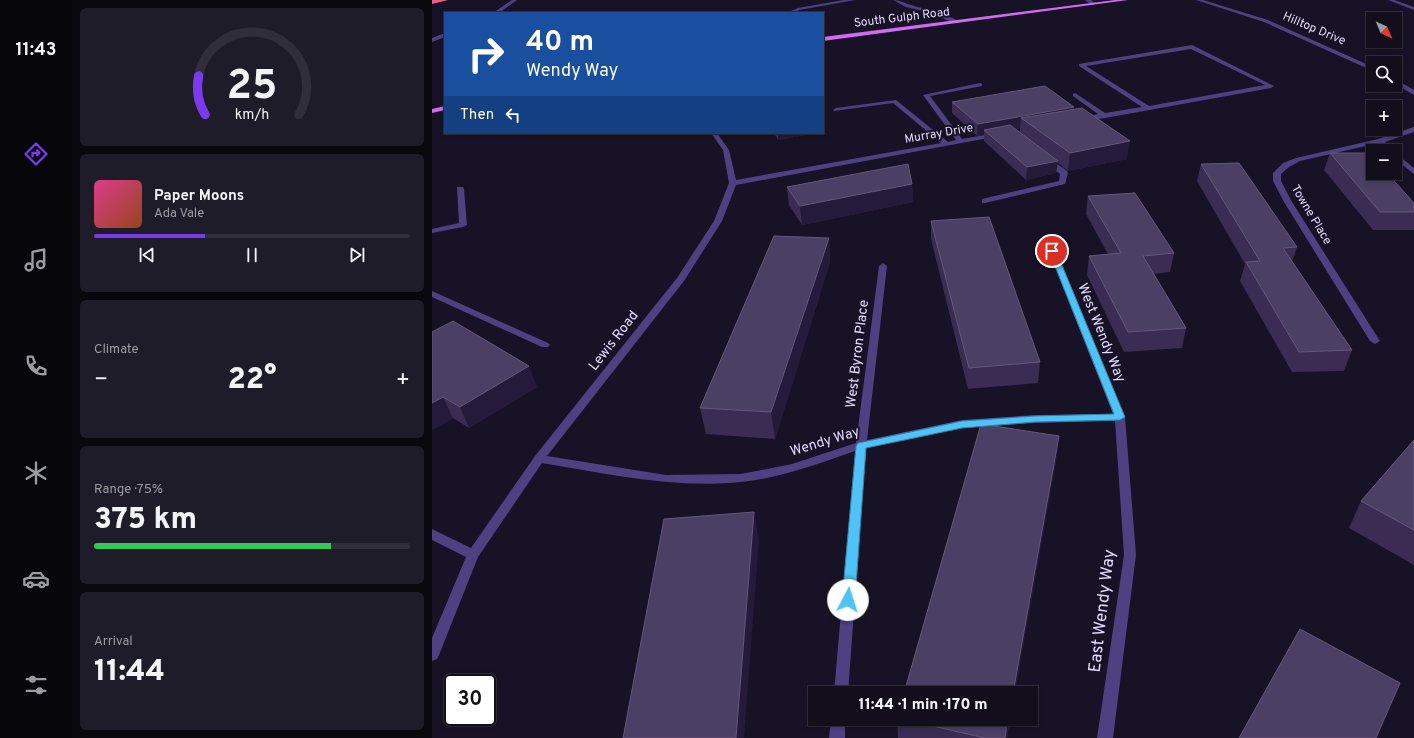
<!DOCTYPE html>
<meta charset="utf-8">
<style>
:root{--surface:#120e1c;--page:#1f1c29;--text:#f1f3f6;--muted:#9c9ca3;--line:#312e3b;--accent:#7c3aed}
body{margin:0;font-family:Overpass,sans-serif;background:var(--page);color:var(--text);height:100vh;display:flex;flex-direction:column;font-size:15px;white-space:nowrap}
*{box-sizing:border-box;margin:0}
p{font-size:13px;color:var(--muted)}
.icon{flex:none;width:22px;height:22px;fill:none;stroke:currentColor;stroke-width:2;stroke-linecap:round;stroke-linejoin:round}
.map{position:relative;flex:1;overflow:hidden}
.drawer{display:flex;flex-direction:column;gap:8px;padding:8px;background:#0a080f;width:360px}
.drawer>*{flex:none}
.guide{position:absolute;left:12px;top:12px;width:380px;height:122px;border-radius:0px;box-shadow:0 2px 6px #0003,0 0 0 1px var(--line);background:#1a4fa0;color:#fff;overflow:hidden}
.needle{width:26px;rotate:136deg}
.controls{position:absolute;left:934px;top:12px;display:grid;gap:8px}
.controls a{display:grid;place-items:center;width:36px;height:36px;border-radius:0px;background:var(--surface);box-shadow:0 2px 6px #0003,0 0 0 1px var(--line);font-size:20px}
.speed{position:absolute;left:12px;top:674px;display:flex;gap:8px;font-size:20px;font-weight:700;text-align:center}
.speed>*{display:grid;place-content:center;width:52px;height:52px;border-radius:50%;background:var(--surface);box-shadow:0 2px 6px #0003,0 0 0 1px var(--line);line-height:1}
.speed .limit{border:2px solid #111;border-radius:6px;background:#fff;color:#111}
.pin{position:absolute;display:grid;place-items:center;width:34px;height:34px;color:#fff;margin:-17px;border:2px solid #fff;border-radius:50%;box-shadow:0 1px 4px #0007}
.me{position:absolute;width:44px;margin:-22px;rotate:5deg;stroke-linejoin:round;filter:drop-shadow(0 0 3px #0008)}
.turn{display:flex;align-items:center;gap:14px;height:84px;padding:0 16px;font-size:18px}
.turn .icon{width:52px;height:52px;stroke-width:2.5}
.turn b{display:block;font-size:28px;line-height:34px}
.then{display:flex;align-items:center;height:38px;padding:0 16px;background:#0003;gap:8px;font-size:15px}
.big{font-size:30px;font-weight:800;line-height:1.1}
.drawer .widget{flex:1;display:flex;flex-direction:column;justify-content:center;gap:6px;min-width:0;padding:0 14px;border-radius:6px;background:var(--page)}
.drawer .dial{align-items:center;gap:0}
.dial svg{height:104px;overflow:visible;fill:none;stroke:var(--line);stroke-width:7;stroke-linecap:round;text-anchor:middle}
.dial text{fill:var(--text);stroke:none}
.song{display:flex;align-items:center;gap:12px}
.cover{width:48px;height:48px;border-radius:6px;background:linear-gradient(135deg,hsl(330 70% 55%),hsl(20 70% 35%))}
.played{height:4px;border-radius:2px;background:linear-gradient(90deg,var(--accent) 35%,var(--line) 35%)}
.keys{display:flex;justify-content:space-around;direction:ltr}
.heat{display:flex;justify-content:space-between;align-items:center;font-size:22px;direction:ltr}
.charge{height:6px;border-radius:3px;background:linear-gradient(90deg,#34c759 75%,var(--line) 0)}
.trip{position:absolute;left:376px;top:686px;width:230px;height:40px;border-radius:0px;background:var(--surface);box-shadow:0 2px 6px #0003,0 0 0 1px var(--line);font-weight:800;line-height:40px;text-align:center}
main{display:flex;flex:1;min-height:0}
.tabs{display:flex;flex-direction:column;width:72px;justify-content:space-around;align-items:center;background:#07060b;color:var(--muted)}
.tabs .icon{width:28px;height:28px}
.tabs .on{color:var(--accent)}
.tabs b{font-size:18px;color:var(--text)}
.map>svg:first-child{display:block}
</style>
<main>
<nav class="tabs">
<b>11:43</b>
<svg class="icon on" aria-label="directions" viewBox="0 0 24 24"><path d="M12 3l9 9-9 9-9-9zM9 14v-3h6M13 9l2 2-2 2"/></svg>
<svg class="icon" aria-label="music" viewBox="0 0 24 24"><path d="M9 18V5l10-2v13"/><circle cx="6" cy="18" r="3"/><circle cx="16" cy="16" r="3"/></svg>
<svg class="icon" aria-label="phone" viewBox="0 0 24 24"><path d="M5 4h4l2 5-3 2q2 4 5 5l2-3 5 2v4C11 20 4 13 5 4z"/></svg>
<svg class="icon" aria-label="climate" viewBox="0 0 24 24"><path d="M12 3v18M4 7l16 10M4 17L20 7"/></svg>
<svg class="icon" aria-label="car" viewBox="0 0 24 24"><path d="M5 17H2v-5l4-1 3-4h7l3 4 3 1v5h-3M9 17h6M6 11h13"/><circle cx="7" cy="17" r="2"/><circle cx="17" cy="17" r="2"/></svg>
<svg class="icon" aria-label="filters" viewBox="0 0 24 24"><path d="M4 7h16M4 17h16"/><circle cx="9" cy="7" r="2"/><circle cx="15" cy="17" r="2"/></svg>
</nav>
<section class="drawer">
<div class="widget dial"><svg viewBox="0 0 100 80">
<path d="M14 69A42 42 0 1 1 86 69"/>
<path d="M14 69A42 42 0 0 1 9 39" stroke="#7c3aed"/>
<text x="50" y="56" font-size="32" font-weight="700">25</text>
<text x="50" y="72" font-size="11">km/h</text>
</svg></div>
<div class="widget">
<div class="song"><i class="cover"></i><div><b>Paper Moons</b><p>Ada Vale</p></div></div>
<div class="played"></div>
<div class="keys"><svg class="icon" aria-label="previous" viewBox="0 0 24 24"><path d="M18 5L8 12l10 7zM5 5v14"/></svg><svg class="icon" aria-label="pause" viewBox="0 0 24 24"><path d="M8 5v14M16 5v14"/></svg><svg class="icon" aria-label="next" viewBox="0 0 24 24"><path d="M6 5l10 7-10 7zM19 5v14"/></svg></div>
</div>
<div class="widget"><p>Climate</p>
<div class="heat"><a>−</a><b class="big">22°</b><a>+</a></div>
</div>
<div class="widget"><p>Range · 75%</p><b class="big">375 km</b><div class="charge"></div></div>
<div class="widget"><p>Arrival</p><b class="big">11:44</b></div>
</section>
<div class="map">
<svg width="982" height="738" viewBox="0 0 982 738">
<rect width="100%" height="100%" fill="#181226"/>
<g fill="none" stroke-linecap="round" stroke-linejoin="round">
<path fill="#4d4181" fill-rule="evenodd" d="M80 0H85L67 13H61Z
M412 0H423L367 10 361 13H354L366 8Z
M461 0C468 0 472 3 479 5 494 10 513 12 527 22L522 23 495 12 474 7Z
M653 0H659L664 4 660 5Z
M764 0H771L836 20 941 67V71L832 22Z
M956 0H962L982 7V10Z
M13 33V37L0 42V38Z
M760 45 842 86 839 88 673 118 651 121 648 119 666 114 641 96V94L643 93 673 113 710 107 647 66V64ZM759 49 833 85 717 106 654 66Z
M963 79 982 90V95L963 84Z
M548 83 550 84V86L498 96 530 139 565 133 568 135 567 136 304 185 290 221 252 281 115 456 234 475 309 474 360 464 424 443 447 266 451 263 455 266 435 440 530 420 603 415 681 414 611 237 615 235H618L693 417 704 555 681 738H665L692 555 683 421 603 423 530 428 434 448 416 693H402L423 451C386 464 348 478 309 482 242 489 176 474 110 463L46 557 7 655 5 659 0 661V638L34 557 0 540V529L39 548 103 456 245 278 282 221 297 183 291 150 279 133H285L297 150 304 180 509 143 461 103 402 111 401 110 404 108 464 100 516 142 524 140 491 95Z
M982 127V132L979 133 953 142 962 151H955L947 143 868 161 857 167 849 174V181L860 202 948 341 943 344 938 341 852 202 841 181V173L851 163 864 158 946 139Z
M963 153 982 168V174L963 159Z
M611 158H617L635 171 636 173 633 184 553 203H550V199L627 181 628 174 611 162Z
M25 187H31L32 189 35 225 31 227 0 233V229L27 223Z
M0 291 116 343 118 345 116 347H110L0 297Z
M399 719H413V738H397Z"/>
<path fill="#d46af2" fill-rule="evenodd" d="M683 0H696L391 41V37Z
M13 106V110L0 113V109Z"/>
<path fill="#f15f8f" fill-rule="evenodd" d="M0 0H16L0 4Z"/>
</g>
<path fill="#3a2c52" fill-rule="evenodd" d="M520 102 642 107V109L695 159 636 171 626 163 624 173 594 180 552 141V135L545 136 520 113ZM588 128V132L584 129Z
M342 133H384L346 140Z
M898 153 982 203V230H941L892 170Z
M769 164 865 247 860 262 920 350 912 371 860 372 808 281 813 264 765 181Z
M480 184 481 202 370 225 357 205 355 187Z
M656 196 742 253 738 272 722 274 754 328 750 348 692 352 655 275 657 256 676 254 654 214Z
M499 221 608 362 606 383 536 389 499 239Z
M397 238 398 262 343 439 274 434 268 408Z
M0 332 105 387 37 428 21 418 0 430Z
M982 440V565L917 528 929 501Z
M465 719H578L575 738H466Z"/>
<path fill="#251a39" d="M642 107 641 118H589L588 128 557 134 552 130V135L545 136 546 124Z
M346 133H384L346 140Z
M698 141 695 159 636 171 638 153Z
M626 161 624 173 594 180 595 167Z
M480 184 481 202 370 225 368 206Z
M397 238 398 262 343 439 339 412Z
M97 366 105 387 37 428 28 407Z
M11 397 21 418 0 430V403Z
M627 436 624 463 583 693H581Z
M322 512 327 539 312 738H304Z
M576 719H578L575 738H573Z"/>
<path fill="#4c3f64" stroke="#64577c" d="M613 86 642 107 546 124 520 102Z
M650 108 698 141 638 153 589 118Z
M578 125 626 161 595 167 552 130Z
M898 153H936L941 158V173H955L982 203V212H948Z
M807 163 865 247 851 248 920 350 867 352 814 262 828 261 769 164Z
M476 164 480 184 368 206 355 187Z
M703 193 742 253 711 256 754 328 696 332 657 256 689 253 656 196Z
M557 217 608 362 537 368 499 221Z
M342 236 397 238 339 412 268 408Z
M21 321 97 366 28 407 11 397 0 403V332Z
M549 424 627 436 581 693H472Z
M982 440V530L929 501Z
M322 512 304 738H191L232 519Z
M868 629 968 683 944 738H807Z
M470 719H576L573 738H553Z"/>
<path fill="#4fc3f7" stroke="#337fa1" d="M618 249H623L624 251 693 417 688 420 603 422 530 428 434 448 423 600 421 604 416 605 412 604 410 600 424 446 426 443 530 421 603 416 682 414 617 251Z"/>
<g text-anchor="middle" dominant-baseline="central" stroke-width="4" stroke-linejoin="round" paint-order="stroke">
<g font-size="12" fill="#e3dafc" stroke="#181226">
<text transform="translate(470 18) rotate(-7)">South Gulph Road</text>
<text transform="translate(882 29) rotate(23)">Hilltop Drive</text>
<text transform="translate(507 134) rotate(-10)">Murray Drive</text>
<text transform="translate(879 215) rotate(59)">Towne Place</text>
</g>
<g font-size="14" fill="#e3dafc" stroke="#181226">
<text transform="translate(669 333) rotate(68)">West Wendy Way</text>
<text transform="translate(182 341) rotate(-52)">Lewis Road</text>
<text transform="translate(426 354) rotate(-83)">West Byron Place</text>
<text transform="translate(393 442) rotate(-17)">Wendy Way</text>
</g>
<g font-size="17" fill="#e3dafc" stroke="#181226">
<text transform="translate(671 611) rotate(-83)">East Wendy Way</text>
</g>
</g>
</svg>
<div class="controls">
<a><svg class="needle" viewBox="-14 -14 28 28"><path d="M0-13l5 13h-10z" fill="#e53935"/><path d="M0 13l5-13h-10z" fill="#9c9ca3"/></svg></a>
<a><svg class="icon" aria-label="search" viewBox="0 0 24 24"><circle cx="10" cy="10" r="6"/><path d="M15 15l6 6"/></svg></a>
<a>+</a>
<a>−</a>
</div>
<div class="speed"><div class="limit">30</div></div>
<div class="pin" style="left:620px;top:251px;background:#d93025"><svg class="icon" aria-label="arrive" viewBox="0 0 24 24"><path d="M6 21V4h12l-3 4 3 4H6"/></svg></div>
<svg class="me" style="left:416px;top:600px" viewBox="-20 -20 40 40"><circle r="19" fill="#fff"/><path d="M0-13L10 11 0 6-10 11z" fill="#4fc3f7"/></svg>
<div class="trip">11:44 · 1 min · 170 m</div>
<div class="guide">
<div class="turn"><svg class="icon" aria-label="right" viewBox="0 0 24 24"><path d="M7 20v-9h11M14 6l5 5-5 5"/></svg><div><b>40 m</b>Wendy Way</div></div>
<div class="then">Then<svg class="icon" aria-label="left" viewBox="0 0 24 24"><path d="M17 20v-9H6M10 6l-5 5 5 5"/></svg></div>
</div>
</div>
</main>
